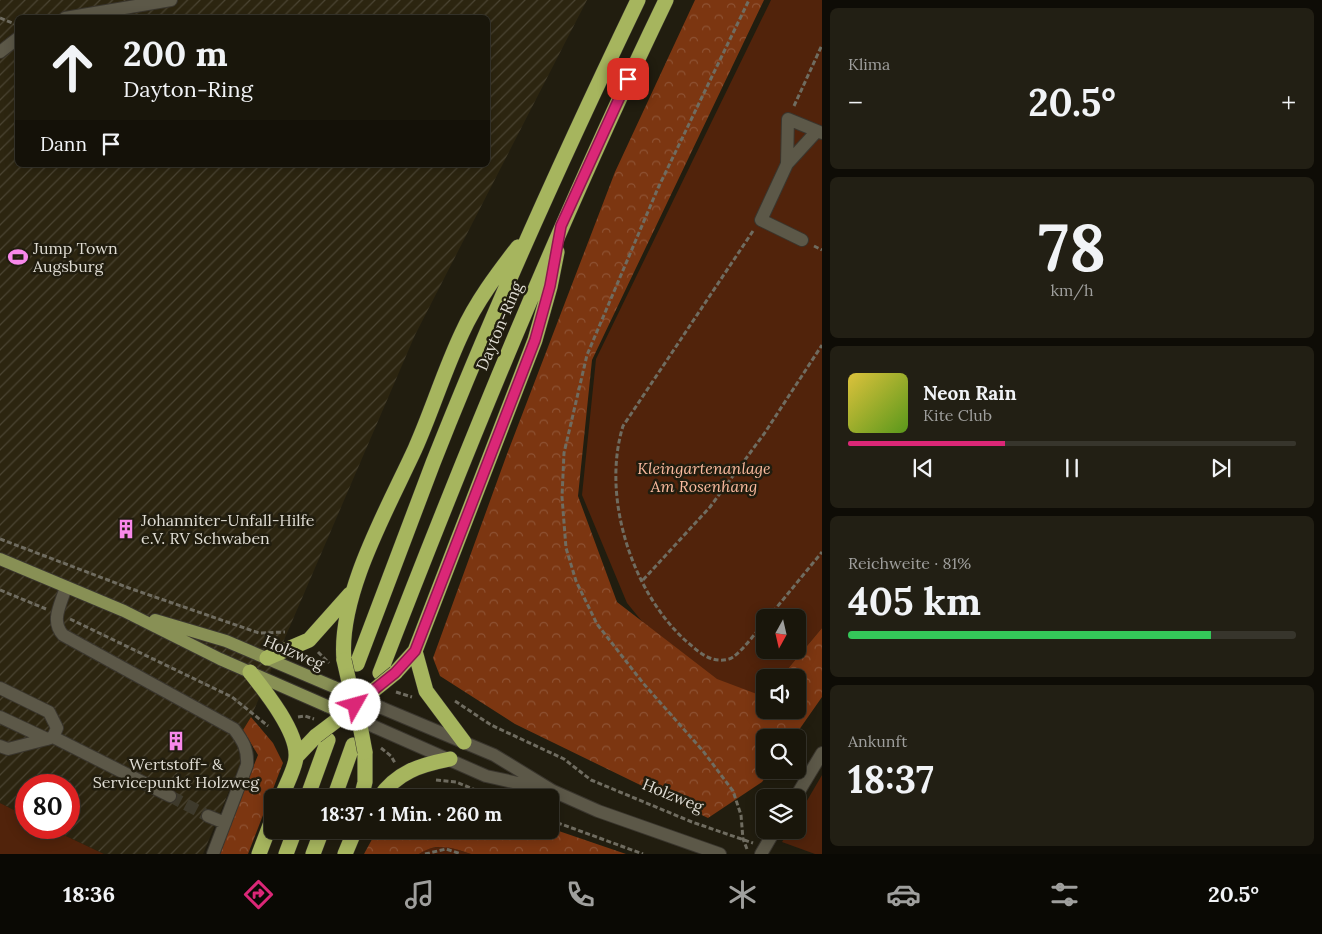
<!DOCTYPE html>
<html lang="de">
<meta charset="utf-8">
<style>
:root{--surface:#19160b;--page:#221f14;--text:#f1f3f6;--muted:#9f9f9d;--line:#37352c;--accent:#db2777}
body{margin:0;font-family:Lora,serif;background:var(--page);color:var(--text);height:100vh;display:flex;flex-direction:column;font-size:19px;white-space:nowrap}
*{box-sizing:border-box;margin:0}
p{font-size:16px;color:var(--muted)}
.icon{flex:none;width:28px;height:28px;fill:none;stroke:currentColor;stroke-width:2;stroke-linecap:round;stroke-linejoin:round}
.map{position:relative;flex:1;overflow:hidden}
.side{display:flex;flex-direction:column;gap:8px;padding:8px;background:#0e0c06;width:500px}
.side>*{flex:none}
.guide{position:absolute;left:15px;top:15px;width:475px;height:152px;border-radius:8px;box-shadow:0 2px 12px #0003,0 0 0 1px var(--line);background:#19160b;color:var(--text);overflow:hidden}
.needle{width:32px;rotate:188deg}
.controls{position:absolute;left:756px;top:609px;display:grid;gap:10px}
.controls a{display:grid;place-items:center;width:50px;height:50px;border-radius:8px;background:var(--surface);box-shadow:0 2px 12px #0003,0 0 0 1px var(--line);font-size:25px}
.speed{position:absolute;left:15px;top:774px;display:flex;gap:10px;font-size:25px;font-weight:700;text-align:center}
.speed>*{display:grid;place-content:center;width:65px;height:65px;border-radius:50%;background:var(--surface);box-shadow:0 2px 12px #0003,0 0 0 1px var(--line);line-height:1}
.speed .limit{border:8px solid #d22;background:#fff;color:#111}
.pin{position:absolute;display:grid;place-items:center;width:42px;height:42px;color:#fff;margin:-21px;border-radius:10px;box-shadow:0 2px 8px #0006}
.me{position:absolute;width:55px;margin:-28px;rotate:52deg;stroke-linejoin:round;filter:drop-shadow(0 0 4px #0008)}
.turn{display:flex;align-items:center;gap:18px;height:105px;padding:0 25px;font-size:22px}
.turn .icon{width:65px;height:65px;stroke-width:2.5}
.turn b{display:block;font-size:35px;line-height:42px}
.then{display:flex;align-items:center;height:48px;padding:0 25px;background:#0003;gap:10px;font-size:19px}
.big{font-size:38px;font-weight:800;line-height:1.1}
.side .card{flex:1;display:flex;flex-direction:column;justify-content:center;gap:8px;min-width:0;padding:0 18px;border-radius:8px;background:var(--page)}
.side .dial{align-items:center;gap:0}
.dial b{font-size:65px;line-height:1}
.song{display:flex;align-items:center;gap:15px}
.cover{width:60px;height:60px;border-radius:8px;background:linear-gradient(135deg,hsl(50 70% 55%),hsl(90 70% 35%))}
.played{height:5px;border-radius:2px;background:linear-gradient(90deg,var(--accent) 35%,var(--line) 35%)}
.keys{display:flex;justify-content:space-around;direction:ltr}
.heat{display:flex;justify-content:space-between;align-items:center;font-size:28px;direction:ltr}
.charge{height:8px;border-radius:4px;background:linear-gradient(90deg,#34c759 81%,var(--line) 0)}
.trip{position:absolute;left:264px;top:789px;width:295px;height:50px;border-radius:8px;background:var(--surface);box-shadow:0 2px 12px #0003,0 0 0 1px var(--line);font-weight:800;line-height:50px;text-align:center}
.tab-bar{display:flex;height:80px;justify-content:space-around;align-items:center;background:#0a0904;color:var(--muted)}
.tab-bar .icon{width:35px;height:35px}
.tab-bar .on{color:var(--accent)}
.tab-bar b{font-size:22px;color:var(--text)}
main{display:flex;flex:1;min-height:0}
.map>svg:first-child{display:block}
</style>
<main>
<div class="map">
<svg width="822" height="854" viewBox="0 0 822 854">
<defs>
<pattern id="industrial-furrows" width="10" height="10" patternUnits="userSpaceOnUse" patternTransform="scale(1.25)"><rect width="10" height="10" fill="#2c2510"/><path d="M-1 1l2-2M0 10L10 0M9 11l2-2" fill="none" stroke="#4a4432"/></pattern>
<pattern id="forest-crowns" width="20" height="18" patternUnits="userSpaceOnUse" patternTransform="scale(1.25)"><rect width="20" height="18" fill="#7c3611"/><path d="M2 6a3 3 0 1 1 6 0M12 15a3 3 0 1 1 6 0" fill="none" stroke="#8e5233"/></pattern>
</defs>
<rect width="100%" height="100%" fill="#211d0f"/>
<path fill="url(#industrial-furrows)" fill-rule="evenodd" d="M0 0H587L415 335 251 717 243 730 241 762 203 854H104L49 828H69V785H26V816L0 803ZM18 18H488V165H18Z"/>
<path fill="#51230b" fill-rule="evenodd" d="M771 0H822V628L781 677 765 678V697L734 734 627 603 582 495 596 359ZM765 618H798V650H765Z
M822 775V854H815L782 842 789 830H798V816Z
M0 803 26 816V828H49L104 854H0Z
M446 846 471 854H419L426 849Z"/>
<path fill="url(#forest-crowns)" d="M695 0H764L592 360 578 496 617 602 717 679 765 697V710H798V678L781 677 822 628V697L794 737 765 738V770H771L762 782 708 818 515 724 440 676 433 658 507 454 615 172Z
M251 717 273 743 283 763 248 854H218L258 755 243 730Z
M550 828 626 854H471C453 848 437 842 419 854H364L377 830H550Z"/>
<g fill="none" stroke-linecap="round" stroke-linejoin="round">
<path stroke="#3e3a2c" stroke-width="12" stroke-dasharray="12 6" stroke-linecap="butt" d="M170 796 208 816"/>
<path stroke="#3e3a2c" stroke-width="15" stroke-dasharray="15 8" stroke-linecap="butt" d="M334 724 351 680"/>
<defs>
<path id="minor" d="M65 18 171 0
M0 52 18 38
M787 164 817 131
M802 240 761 220 787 164 788 119 822 133
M66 587C61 604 50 621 63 635L234 729C243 741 248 749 247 765L213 854
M0 688 49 712 57 728 53 737
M382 708 494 755 553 791 598 811 720 854
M0 717 47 739 53 737 170 796
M375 727 486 776 541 788
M0 746 8 749 47 739
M795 798 822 753
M208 816 225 823
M761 854 775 830"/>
<path id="major" d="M0 559 124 611 220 659 327 706
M155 620 226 641 334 687"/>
<path id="highway" d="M267 658 309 640 350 594
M344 660C338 595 388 508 415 449 432 411 444 371 462 333 476 302 497 274 518 247
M357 664C382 597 407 530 433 463 495 306 565 152 638 0
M250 672C265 691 298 732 296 757 296 767 285 787 281 798
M380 673C468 445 560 220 666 0
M395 673 415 651
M352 695 359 720
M464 742 426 691 415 651 535 340 550 287 557 252
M296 757 316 736
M307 798 328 740
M334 798 353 745
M361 798 365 782V752
M379 798C397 772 420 765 450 759
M259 854 272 820
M286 854 295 830
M313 854 322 830
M345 854 355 830"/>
</defs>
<use href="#minor" stroke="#3a362e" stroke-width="14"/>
<use href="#major" stroke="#3a362e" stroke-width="14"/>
<use href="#highway" stroke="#3a362e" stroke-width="16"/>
<path stroke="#6f6c60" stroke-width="3" stroke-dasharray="5 2.5" stroke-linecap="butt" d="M0 18 15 24
M794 106 822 45
M753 231 623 426C601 497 632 592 686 641 699 652 711 664 729 659 738 657 758 630 765 621
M814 246 822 250
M0 539 129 588 259 633 285 632
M643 580 710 507 764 434 822 345
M0 590 46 609
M768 618 822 552
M70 619 232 697 268 726
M318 652 329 663
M396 692 412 697
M455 701 491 725 564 759 591 780 692 822 753 843
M298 717 305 716 314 719
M381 748 391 756 395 763
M436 780 456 782 495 798
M550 820 643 854
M747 849 743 839 741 815 733 791 703 751 643 683 597 624 576 581 566 548 562 497 564 453 587 355 658 188 749 0
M425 854 446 849 461 854"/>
<use href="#minor" stroke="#5c5848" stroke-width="12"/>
<use href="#major" stroke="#889055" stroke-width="12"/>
<use href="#highway" stroke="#a6b55e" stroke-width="15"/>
<defs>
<path id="minor-bridge" d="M363 699 382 708
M359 720 375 727"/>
<path id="major-bridge" d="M334 687 352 695
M327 706 345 714"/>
<path id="highway-bridge" d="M344 660 352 695
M363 699 395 673
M359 720 365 752
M316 736 345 714"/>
</defs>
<use href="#minor-bridge" stroke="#3a362e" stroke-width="14" stroke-linecap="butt"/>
<use href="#major-bridge" stroke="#3a362e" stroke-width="14" stroke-linecap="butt"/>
<use href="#highway-bridge" stroke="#3a362e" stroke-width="16" stroke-linecap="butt"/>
<use href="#minor-bridge" stroke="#5c5848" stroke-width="12"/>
<use href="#major-bridge" stroke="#889055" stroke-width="12"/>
<use href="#highway-bridge" stroke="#a6b55e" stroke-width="15"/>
</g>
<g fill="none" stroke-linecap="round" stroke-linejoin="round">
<defs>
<path id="route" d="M355 705 395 673 415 651 535 340 550 286 561 226 628 79"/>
</defs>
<use href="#route" stroke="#8e194d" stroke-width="12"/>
<use href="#route" stroke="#db2777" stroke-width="9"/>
</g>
<defs>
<symbol id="stadium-bare" viewBox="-9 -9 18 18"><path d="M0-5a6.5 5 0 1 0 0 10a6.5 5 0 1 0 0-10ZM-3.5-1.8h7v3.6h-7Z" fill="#f888ea" stroke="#211d0f" stroke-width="2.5" paint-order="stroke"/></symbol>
<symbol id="building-bare" viewBox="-9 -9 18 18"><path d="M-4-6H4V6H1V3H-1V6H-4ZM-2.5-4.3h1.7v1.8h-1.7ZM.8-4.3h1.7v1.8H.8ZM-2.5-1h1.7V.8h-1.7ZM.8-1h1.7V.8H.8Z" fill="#f888ea" stroke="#211d0f" stroke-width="2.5" paint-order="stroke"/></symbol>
</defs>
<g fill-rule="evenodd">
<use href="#stadium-bare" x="4" y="243" width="28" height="28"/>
<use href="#building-bare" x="112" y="515" width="28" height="28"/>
<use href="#building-bare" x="162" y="727" width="28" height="28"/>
</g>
<g text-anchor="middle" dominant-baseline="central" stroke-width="5" stroke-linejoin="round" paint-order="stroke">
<g font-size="16" fill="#dfdcd3" stroke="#211d0f" text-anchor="start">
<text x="33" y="248">Jump Town<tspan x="33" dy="18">Augsburg</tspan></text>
<text x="141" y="520">Johanniter-Unfall-Hilfe<tspan x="141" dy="18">e.V. RV Schwaben</tspan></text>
<text x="176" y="764" text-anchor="middle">Wertstoff- &amp;<tspan x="176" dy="18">Servicepunkt Holzweg</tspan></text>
</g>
<g font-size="16" fill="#dfdcd3" stroke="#211d0f">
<text transform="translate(499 326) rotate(-67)">Dayton-Ring</text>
<text transform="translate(294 652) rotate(23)">Holzweg</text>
<text transform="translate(673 795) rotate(22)">Holzweg</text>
</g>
<g font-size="16" font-style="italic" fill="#fbbb9f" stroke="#211d0f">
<text x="704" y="468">Kleingartenanlage<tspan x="704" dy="18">Am Rosenhang</tspan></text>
</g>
</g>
</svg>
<div class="controls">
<a><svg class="needle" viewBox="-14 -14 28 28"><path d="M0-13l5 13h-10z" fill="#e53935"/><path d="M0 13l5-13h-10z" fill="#9f9f9d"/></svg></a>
<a><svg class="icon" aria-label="sound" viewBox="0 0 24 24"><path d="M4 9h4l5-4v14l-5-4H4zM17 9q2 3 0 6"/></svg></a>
<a><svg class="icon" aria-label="search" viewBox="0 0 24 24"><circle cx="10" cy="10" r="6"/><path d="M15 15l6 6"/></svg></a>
<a><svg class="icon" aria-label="layers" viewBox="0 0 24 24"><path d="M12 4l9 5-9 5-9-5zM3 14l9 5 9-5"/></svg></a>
</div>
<div class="speed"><div class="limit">80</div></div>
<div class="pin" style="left:628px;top:79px;background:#d93025"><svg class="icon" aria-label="arrive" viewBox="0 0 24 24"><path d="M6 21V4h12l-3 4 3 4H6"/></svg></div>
<svg class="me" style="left:355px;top:705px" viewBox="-20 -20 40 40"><circle r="19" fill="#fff"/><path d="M0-13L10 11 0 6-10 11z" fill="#db2777"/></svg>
<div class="trip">18:37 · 1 Min. · 260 m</div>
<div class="guide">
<div class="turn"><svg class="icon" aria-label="ahead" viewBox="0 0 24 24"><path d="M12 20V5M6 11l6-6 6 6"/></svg><div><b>200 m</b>Dayton-Ring</div></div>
<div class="then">Dann<svg class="icon" aria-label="arrive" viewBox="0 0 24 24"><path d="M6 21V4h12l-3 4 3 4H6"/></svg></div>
</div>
</div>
<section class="side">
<div class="card"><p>Klima</p>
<div class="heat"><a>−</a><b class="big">20.5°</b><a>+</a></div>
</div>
<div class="card dial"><b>78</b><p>km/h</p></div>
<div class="card">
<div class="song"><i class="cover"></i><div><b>Neon Rain</b><p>Kite Club</p></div></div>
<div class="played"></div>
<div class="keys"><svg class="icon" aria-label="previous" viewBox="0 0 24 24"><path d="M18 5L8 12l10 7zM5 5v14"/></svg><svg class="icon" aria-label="pause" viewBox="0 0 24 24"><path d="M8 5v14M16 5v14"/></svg><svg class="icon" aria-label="next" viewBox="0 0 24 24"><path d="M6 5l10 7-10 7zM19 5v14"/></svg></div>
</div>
<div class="card"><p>Reichweite · 81%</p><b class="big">405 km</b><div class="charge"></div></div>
<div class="card"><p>Ankunft</p><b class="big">18:37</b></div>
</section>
</main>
<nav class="tab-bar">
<b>18:36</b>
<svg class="icon on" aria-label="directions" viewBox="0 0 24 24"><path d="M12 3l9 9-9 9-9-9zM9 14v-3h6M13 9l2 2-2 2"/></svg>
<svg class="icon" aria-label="music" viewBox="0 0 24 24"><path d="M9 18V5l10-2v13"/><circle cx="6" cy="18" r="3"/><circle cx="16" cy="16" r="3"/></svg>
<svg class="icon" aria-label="phone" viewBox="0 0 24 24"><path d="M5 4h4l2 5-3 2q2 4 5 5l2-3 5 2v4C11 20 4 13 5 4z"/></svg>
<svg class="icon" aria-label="climate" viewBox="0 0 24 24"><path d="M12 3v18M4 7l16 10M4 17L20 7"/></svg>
<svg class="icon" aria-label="car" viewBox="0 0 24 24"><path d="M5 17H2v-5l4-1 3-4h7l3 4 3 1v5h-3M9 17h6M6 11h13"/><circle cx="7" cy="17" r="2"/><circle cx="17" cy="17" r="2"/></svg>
<svg class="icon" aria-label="filters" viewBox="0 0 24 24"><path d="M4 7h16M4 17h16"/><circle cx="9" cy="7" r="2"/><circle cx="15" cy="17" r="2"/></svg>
<b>20.5°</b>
</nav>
